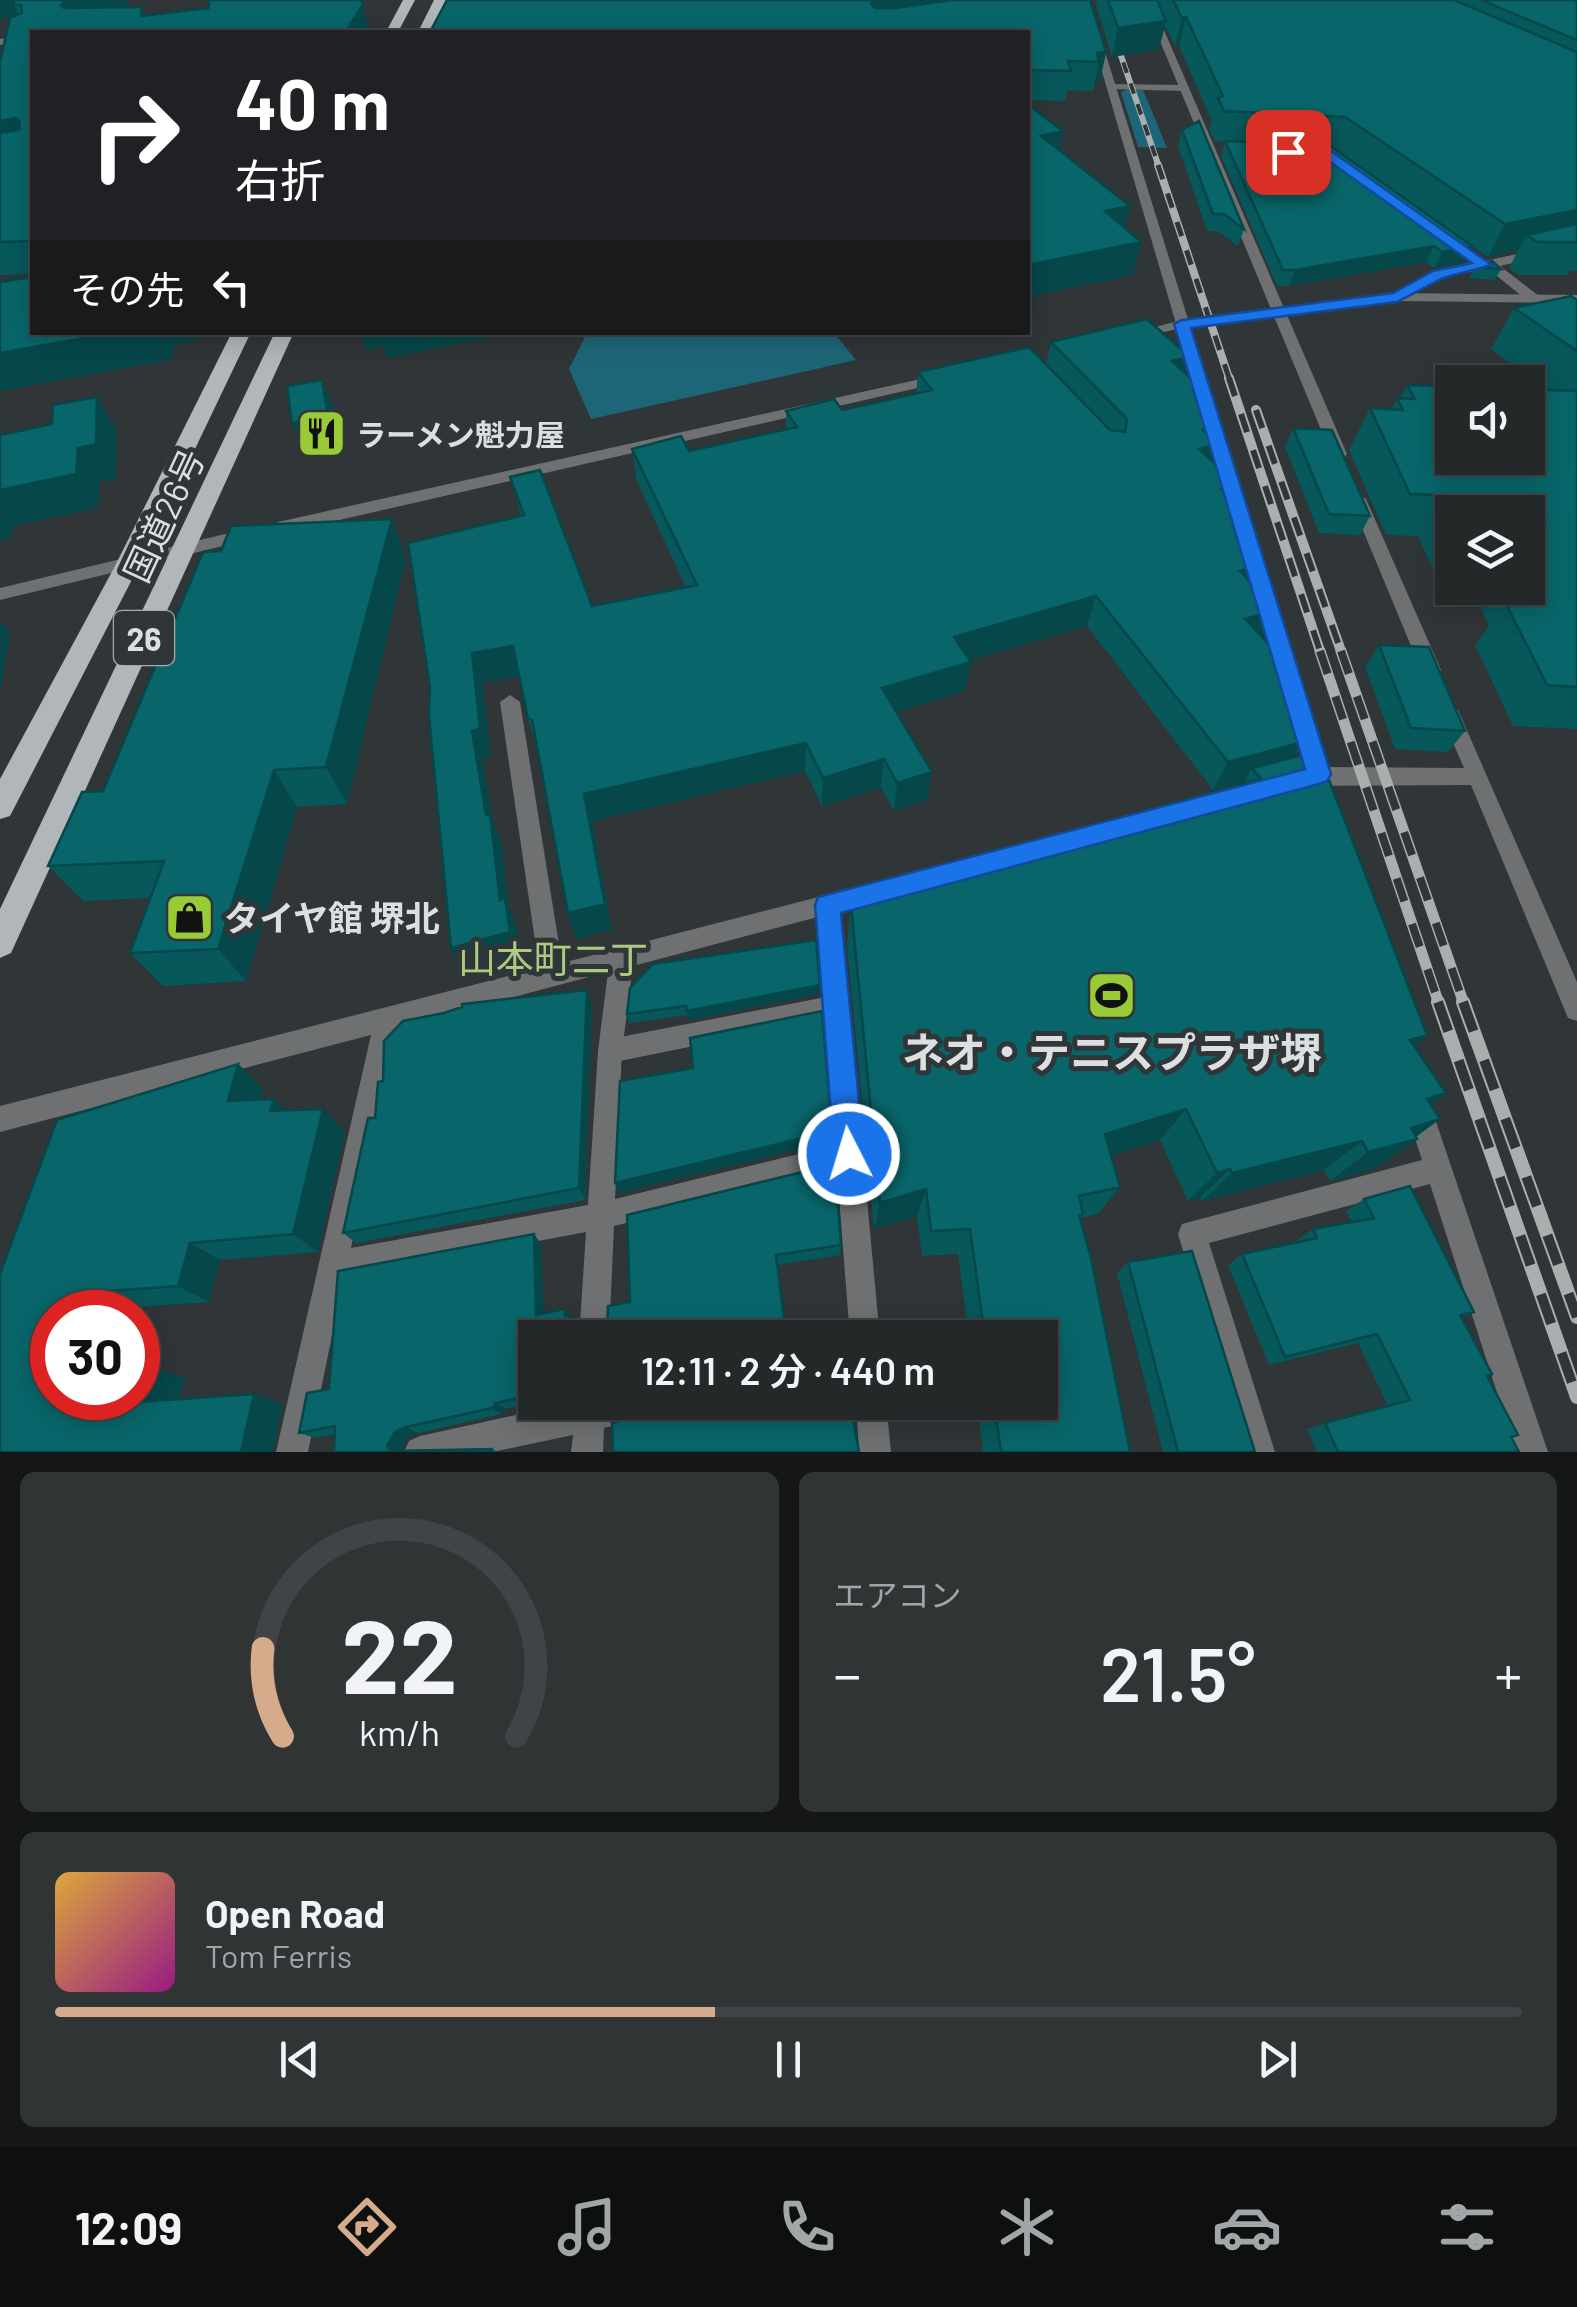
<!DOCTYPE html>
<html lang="ja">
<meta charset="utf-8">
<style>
:root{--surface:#242829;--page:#303435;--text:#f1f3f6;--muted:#a3a6a8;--line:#414446;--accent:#d6ab8b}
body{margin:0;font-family:Barlow,"Noto Sans JP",sans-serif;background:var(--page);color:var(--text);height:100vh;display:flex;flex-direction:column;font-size:38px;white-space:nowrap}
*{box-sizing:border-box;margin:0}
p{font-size:32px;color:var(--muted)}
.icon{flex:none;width:55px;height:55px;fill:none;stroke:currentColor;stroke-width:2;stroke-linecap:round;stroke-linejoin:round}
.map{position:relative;height:1452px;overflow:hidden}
.side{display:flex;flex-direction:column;gap:20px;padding:20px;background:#141617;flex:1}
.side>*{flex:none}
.top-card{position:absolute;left:30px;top:30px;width:1000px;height:305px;border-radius:0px;box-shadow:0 5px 25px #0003,0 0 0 2px var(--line);background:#202124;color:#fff;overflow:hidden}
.fabs{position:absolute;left:1435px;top:365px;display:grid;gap:20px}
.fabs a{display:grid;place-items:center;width:110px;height:110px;border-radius:0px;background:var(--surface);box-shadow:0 5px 25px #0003,0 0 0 2px var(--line);font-size:50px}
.speed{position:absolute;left:30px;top:1290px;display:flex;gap:20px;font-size:50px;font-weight:700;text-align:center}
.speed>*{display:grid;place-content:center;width:130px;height:130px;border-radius:50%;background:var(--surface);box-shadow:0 5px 25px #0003,0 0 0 2px var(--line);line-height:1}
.speed .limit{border:15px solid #d22;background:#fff;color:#111}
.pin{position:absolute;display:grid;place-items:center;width:85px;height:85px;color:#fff;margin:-42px;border-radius:20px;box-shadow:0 5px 15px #0006}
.me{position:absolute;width:110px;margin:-55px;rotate:355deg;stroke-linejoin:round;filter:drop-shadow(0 0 8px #0008)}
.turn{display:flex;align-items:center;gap:35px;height:210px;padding:0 40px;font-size:45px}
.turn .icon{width:130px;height:130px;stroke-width:2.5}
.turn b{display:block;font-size:70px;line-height:85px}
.then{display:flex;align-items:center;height:95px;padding:0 40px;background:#0003;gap:20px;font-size:38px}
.big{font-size:75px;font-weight:600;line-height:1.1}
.side .widget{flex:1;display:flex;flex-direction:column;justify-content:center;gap:15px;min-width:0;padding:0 35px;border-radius:15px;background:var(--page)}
.side .dial{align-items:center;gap:0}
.dial svg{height:260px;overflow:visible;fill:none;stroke:var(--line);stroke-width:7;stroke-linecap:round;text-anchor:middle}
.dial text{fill:var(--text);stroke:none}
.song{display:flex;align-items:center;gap:30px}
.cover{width:120px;height:120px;border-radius:15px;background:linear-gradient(135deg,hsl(40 70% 55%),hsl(310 70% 35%))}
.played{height:10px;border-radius:5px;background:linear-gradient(90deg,var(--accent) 45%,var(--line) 45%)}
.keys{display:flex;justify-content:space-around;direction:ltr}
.heat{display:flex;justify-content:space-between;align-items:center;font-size:55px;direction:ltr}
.side .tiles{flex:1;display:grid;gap:20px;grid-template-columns:1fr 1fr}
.widget:last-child{grid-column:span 2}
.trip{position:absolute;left:518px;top:1320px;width:540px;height:100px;border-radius:0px;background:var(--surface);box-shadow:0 5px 25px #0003,0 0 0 2px var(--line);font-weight:600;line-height:100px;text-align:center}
.menu{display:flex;height:160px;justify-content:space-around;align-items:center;background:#0e1010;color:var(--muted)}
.menu .icon{width:70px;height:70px}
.menu .selected{color:var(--accent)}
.menu b{font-size:45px;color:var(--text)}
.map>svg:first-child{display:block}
</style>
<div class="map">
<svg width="1577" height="1452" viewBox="0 0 1577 1452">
<rect width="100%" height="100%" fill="#303537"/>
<path fill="#1e6677" d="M1127 89 1143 90 1167 148 1138 147 1121 92Z
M587 333H834L856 360 591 419 569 369Z"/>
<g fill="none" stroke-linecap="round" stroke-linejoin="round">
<path fill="#6e7072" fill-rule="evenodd" d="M836 995 845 998 848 1006 845 1014 836 1017 610 1063 601 1060 598 1051 601 1042 610 1039Z"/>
<path fill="#6e7072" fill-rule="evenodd" d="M1106 84 1185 85 1190 88 1185 91 1110 89Z"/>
<path fill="#6e7072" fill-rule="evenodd" d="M1081 0H1089L1327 767 1464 768 1441 715 1444 710H1458L1577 982V1021L1568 1018 1471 785 1293 786 1290 780 1293 774 1307 770Z
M1143 0H1151L1347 454 1345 457 1339 459 1331 454Z
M1577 241V249L1500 266 1539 296V302H1529L1487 268 1443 278 1402 300 1390 297 1434 272Z
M1358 494 1366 499 1441 670 1438 675 1431 677 1421 670 1350 499Z
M510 695 520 702 562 963 881 881 889 884 892 891 889 898 840 912 880 1338H850L837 1171 614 1226 609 1338H579L586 1232 344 1278 308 1452H276L371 1035 0 1132V1106L539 968 500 702ZM818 917 835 1145 615 1199 622 1051 633 966ZM608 972 598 1051 588 1205 351 1248 397 1028Z
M1418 1094 1427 1098 1431 1107 1548 1452H1516L1430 1184 1209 1243 1275 1452H1243L1178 1234 1182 1224 1422 1160 1405 1107 1409 1098Z
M669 1402 665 1413 604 1428 603 1452H571L573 1435 492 1452H404L409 1441 420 1436 575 1402Z
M856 1402H886L891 1452H859Z"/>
<path fill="#6e7072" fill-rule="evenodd" d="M32 35V41L0 45V39Z
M1397 293 1577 295V303L1397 301 1182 328 1132 339 1125 335 1182 320Z
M943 374 948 375V381L278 534 270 528 278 522Z
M250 528 256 530 259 534 256 538 0 600V588Z"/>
<path fill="#b1b6ba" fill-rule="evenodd" d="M403 0H415L398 32H386Z
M434 0H446L430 32H418Z
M232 332H251L139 566 10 816 0 819V779L115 566Z
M275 332H294L11 953 0 958V909Z"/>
<defs>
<path id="rail-far4" d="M1102 0 1159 167"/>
<path id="rail-far3" d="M1158 165 1230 381"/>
<path id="rail-far2" d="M1229 378 1321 654
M1256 410 1342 654"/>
<path id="rail-far1" d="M1320 651 1439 1004
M1341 651 1464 1004"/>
<path id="rail" d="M1438 1002 1577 1397
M1463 1002 1577 1317"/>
</defs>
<use href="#rail-far4" stroke="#aaaeaf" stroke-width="6"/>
<use href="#rail-far3" stroke="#aaaeaf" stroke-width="8"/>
<use href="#rail-far2" stroke="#aaaeaf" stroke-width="10"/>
<use href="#rail-far1" stroke="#aaaeaf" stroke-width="11"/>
<use href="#rail" stroke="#aaaeaf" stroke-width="14"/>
<use href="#rail-far4" stroke="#303537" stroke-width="4" stroke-dasharray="11" stroke-linecap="butt"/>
<use href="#rail-far3" stroke="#303537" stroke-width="5" stroke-dasharray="15" stroke-linecap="butt"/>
<use href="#rail-far2" stroke="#303537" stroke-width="6" stroke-dasharray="19" stroke-linecap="butt"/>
<use href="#rail-far1" stroke="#303537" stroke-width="8" stroke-dasharray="24" stroke-linecap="butt"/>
<use href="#rail" stroke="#303537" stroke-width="10" stroke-dasharray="31" stroke-linecap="butt"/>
</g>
<path fill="#07585b" d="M0 0 127 7 145 15 370 31 32 32V274L0 275V62L10 18 0 19Z
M1097 0H1577V271H1570L1567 275H1518L1509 268 1518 250 1488 257 1367 171 1464 262 1435 268 1426 262 1289 286H1277L1221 156 1225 142 1215 141 1209 129 1212 121 1179 46H1175L1165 25 1159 49 1112 57 1096 5Z
M1028 32 1106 52 1100 81H1095L1093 91 1067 90 1065 101 1028 100Z
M1182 130 1244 229 1238 246 1218 231H1207L1178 146Z
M1475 267 1501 269 1495 280 1469 278Z
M1577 300V729L1513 726 1475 645 1489 626 1472 588H1528V512H1452V580L1437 579 1418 536 1386 535 1349 450 1370 408 1392 409 1397 398 1400 399 1407 385 1547 390 1491 349 1514 308Z
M1051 342 1185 373 1221 425 1215 441 1218 444 1211 460 1231 499 1253 585 1263 638 1291 667 1287 674 1302 709 1314 723 1297 752 1292 758 1427 1035 1414 1046 1446 1093 1430 1105 1440 1119 1416 1137 1417 1139 1376 1168 1330 1181 1324 1170 1202 1201 1200 1197 1188 1201 1160 1140 1111 1155 1120 1187 1098 1214 1080 1218 1130 1452H983L977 1402H1040V1338H969L958 1254 922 1256 917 1216 874 1229 847 945 851 905H855L857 890 1243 784 1244 782 1213 790 1087 626 970 660 965 691 896 712 927 800 894 811 881 787 822 806 805 771 592 821 612 930 576 939 568 913 537 748 528 719 519 676 482 682 491 757 482 759 493 820 501 842 509 908 516 924 521 957 464 972 451 948 429 716 521 516 510 477 592 606 686 588 636 479 632 449 689 451 786 429V411L842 410 916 394 918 372 1046 364Z
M1293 428 1370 516 1360 535 1319 533 1285 447Z
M406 558 347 804 297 807 246 981 163 986 130 953 150 898 83 901 48 866 103 791Z
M1379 645 1465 731 1448 752 1395 749 1365 667Z
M820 985 819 994 688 1020 687 1015 629 1023 627 1014Z
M592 1005 585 1200 356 1243 343 1233 375 1118 383 1081Z
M238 1064 263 1088 260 1099 287 1111 323 1109 345 1132 318 1252 220 1260 209 1302 132 1307 130 1312H52V1398L150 1366 185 1378 179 1399 254 1394 283 1404 0 1452V1274Z
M1364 1199 1474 1312 1461 1317 1519 1452H1317L1307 1429 1388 1406 1358 1343 1269 1365 1228 1265 1242 1254 1298 1242 1297 1240 1313 1229 1352 1222 1346 1211Z
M627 1215 841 1245 840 1255 777 1265 785 1334 535 1338V1402L506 1409 501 1414 418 1433 407 1438 401 1450 492 1449 498 1452H334L335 1434 315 1438 299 1433 329 1389 541 1244 543 1313 564 1309 576 1324V1333L603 1334 630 1302Z
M1128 1262 1255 1452H1163L1117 1273Z"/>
<path fill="#06474a" d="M0 0H22L21 5 13 4 20 17 0 19Z
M72 0H127L125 22 77 28 61 5 64 1Z
M874 0H1053L872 28 871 4Z
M363 4 369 32H346Z
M1186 17 1179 46H1175L1182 18Z
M1166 21 1159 49 1112 57 1118 28Z
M1106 52 1100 81H1095L1099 62 1097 53Z
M16 118 32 148 0 155V121Z
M1063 131 1057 163 1041 136Z
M1130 206 1122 239 1105 211Z
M1577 210V239L1527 235 1518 250 1488 257 1505 224Z
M1141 242 1133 275 1028 297V265Z
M1434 246 1426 262 1289 286 1295 270Z
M1472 246 1464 262 1435 268 1442 252Z
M118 332H202V339L174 344 173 359 0 391V353Z
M360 332H516L387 358 384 346 366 350Z
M533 332H567L535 339Z
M1190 357 1180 386 1172 361Z
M322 380 335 412 341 449 306 456 292 423Z
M97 397 117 431 116 478 99 482 98 508 13 526 11 538 0 540V490L78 448Z
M1221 425 1214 445 1218 444 1206 474 1188 479 1203 430Z
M1237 484 1224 514 1221 489Z
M392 519 406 558 347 804 326 767Z
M1262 565 1248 595 1240 571Z
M1096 596 1087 626 949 666 954 637Z
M1276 611 1261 641 1245 619Z
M0 621 10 633 0 695Z
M513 646 521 676 482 682 491 757 482 759 493 820 501 842 509 908 516 924 521 957 464 972 451 948 500 900 472 731V653Z
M971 662 965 691 879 717 882 688Z
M1314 723 1283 772 1252 768 1244 782 1213 790 1228 762 1295 729Z
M806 743 805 771 592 821 612 930 576 939 568 913 584 794Z
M884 759 881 787 822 806 823 778Z
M274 770 297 807 246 981 218 949Z
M932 772 927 800 894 811 897 783Z
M820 985 819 994 688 1020 687 1011Z
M587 990 592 1005 585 1200 579 1188Z
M1427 1035 1388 1069 1410 1040Z
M238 1064 263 1088 254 1124 228 1101Z
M1446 1093 1404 1125 1427 1099Z
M274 1099 298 1122 270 1111Z
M323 1109 345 1132 318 1252 293 1234Z
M1186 1109 1160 1140 1085 1164 1105 1134Z
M1440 1119 1411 1140 1417 1139 1376 1168 1330 1181 1368 1152 1411 1128Z
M832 1131 831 1142 619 1193 615 1183Z
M1362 1141 1324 1170 1202 1201 1232 1173Z
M1230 1169 1200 1197 1188 1201 1217 1173Z
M926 1189 917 1216 874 1229 880 1203Z
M534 1234 541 1244 544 1323 536 1315Z
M190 1243 220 1260 209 1302 178 1286Z
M96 1292 132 1307 130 1312H90Z
M564 1309 576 1324V1338L569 1333 565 1316Z
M150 1366 185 1378 176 1412 140 1402Z
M254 1394 283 1404 273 1452H241Z
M496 1403 506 1409 501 1414 492 1408Z
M406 1427 418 1433 407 1438 401 1450 391 1451 387 1446 395 1432Z"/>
<path fill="#08666a" stroke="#06474a" stroke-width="2.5" d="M14 0H72L64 1 61 5 64 8 142 7 141 16 209 8V0H361L363 4 346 32H32V241L0 242V133L19 130 20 122 16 118 0 121V62L10 18 22 13 21 5 13 4Z
M447 0H877H874L871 4 875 8H896L952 0H1090L1106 52 1097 53 1099 62 1068 61 1071 71 1028 70V32H430Z
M1108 0H1157L1166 21 1118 28Z
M1173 0H1454L1577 52V210L1505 224 1345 117 1224 111 1218 98 1223 96 1186 17 1182 18Z
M1481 0H1577V40Z
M1028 105 1063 131 1041 136 1130 206 1105 211 1141 242 1028 265Z
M1199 121 1244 229 1224 214H1213L1182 130Z
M1225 141 1329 145 1472 246 1442 252 1434 246 1295 270H1283Z
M1577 224V242H1537L1527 235Z
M1492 261 1501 269 1475 267Z
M32 277V332H118L0 353V282Z
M1571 296 1577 300V351L1514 308Z
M1147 319 1190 357 1172 361 1212 398 1203 400 1218 413 1221 425 1203 430 1218 444 1199 449 1237 484 1221 489 1246 514 1262 565 1240 571 1276 611 1245 619 1291 667 1283 670 1306 697 1307 701 1298 704 1314 723 1295 729 1300 743 1228 762 1096 596 954 637 971 662 882 688 932 772 897 783 884 759 823 778 806 743 584 794 605 904 568 913 532 720 528 719 513 646 472 653 480 728 472 731 486 815 490 814 500 900 505 898 510 932 451 948 429 716 430 687 408 543 524 515 510 477 540 470 592 606 697 585 632 449 681 436 689 451 797 427 786 411 834 399 842 410 932 390 918 372 1029 347 1110 430 1125 432 1127 419 1051 342Z
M322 380 328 416 292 423 287 386Z
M1407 385 1452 386V458H1528V389L1577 391V687L1547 685 1506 604 1530 605 1521 588H1528V512L1452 513 1444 495 1410 494 1370 408 1403 410 1397 398 1415 399Z
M97 397 96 444 78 448 76 474 0 490V435L52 424 53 405Z
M1293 428 1332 430 1370 516 1329 514Z
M392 519 326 767 274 770 218 949 130 953 164 861 48 866 82 792 103 791 203 552 221 551 231 526Z
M1379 645 1429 647 1465 731 1411 728Z
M1318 751 1427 1035 1410 1040 1446 1093 1427 1099 1440 1119 1411 1128 1417 1139 1368 1152 1362 1141 1232 1173 1230 1169 1217 1173 1186 1109 1105 1134 1120 1187 1079 1196 1083 1214 1079 1215 1091 1258 1130 1452H1001L994 1402H1040V1338H985L970 1229 931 1231 926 1189 880 1203 851 905 858 904 857 890 1261 779 1252 768Z
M816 940 820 985 687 1011 686 1006 627 1014 630 988 653 964Z
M587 990 579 1188 343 1233 368 1118H375L378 1082 383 1081 384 1041 403 1021 444 1013 462 1007V1004Z
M822 1011 832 1131 615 1183 620 1081 693 1068 690 1038Z
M238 1064 228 1101 274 1099 270 1111 323 1109 293 1234 190 1243 178 1286 96 1292 90 1312H52V1398H138V1367L150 1366 140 1402 254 1394 241 1452H0V1274L57 1120Z
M835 1164 841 1245 776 1255 785 1326 776 1328 778 1338H535V1394L496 1403 492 1408 406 1427 395 1432 387 1446 391 1451 492 1449V1452H334L335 1426 299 1433 307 1393 329 1389 338 1271 534 1234 536 1315 564 1309 565 1316 569 1315V1333L603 1334 607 1330 608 1306 630 1302 627 1215Z
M1410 1186 1474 1312 1460 1315 1492 1374 1487 1376 1518 1435 1511 1437 1519 1452H1338L1325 1423 1410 1400 1377 1334 1285 1357 1242 1254 1317 1238 1313 1229 1374 1218 1364 1199Z
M1192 1251 1255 1452H1178L1128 1262Z
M665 1402H850L859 1452H613L612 1423 662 1411Z"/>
<path fill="#1a73e8" stroke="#114b97" stroke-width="2.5" d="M1288 148 1331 151 1492 265 1443 278 1397 302 1191 328 1331 774 1327 781 1319 784 841 913 864 1154 859 1165 849 1170 838 1165 834 1154 815 905 818 897 1305 769 1174 324 1182 320 1393 293 1433 271 1472 263 1323 157 1283 154V149Z"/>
<defs>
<symbol id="restaurant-square" viewBox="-11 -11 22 22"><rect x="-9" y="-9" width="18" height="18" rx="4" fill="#99cb36" stroke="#303537"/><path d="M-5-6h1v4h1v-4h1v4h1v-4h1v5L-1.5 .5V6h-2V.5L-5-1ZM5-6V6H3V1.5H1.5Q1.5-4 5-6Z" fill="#111"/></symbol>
<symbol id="shop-square" viewBox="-11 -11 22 22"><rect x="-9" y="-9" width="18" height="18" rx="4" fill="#99cb36" stroke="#303537"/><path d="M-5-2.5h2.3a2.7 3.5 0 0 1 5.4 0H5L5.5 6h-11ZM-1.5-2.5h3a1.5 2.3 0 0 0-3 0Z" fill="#111"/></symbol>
<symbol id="stadium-square" viewBox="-11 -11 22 22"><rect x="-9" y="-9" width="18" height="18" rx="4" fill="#99cb36" stroke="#303537"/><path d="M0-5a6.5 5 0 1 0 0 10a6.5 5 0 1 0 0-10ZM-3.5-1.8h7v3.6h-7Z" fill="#111"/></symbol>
</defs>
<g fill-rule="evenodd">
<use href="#restaurant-square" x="294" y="406" width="55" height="55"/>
<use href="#shop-square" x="162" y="890" width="55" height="55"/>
<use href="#stadium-square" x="1084" y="968" width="55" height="55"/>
</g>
<g text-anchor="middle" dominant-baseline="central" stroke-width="10" stroke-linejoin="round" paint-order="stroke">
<g font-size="30" font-weight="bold" fill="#dbdfe0" stroke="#303537" text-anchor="start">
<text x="356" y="434">ラーメン魁力屋</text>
</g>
<rect fill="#303537" stroke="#a8acad" stroke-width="2.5" x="114" y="611" width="60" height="54" rx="8"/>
<g font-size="32" font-weight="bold" fill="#dbdfe0">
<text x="144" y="638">26</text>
</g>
<g font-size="35" fill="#dbdfe0" stroke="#303537">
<text transform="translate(163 515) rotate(-65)">国道26号</text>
</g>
<g font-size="35" font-weight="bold" fill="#dbdfe0" stroke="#303537" text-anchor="start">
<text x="224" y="917">タイヤ館 堺北</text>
</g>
<g font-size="38" fill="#adca83" stroke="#303537">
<text x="553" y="958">山本町二丁</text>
</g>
<g font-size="42" font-weight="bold" fill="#dbdfe0" stroke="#303537">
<text x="1112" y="1051">ネオ・テニスプラザ堺</text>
</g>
</g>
</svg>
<div class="fabs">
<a><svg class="icon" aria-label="sound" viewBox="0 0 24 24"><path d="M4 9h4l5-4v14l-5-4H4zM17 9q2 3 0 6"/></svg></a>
<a><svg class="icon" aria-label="layers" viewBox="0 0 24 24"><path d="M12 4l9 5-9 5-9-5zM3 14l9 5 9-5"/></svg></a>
</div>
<div class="speed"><div class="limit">30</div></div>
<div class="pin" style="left:1288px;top:152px;background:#d93025"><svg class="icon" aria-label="arrive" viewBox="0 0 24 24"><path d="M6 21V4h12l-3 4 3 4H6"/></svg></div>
<svg class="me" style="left:849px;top:1154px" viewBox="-20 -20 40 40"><circle r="17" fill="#1a73e8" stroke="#fff" stroke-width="3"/><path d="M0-11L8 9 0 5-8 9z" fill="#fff"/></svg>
<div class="trip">12:11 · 2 分 · 440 m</div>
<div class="top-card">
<div class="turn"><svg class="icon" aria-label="right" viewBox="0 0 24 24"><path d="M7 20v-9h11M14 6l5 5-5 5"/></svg><div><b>40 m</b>右折</div></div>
<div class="then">その先<svg class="icon" aria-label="left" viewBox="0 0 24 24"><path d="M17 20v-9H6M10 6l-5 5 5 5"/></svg></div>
</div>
</div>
<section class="side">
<div class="tiles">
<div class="widget dial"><svg viewBox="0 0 100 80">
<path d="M14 69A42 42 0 1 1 86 69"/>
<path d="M14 69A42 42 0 0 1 8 42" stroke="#d6ab8b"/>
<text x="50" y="56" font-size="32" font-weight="700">22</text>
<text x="50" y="72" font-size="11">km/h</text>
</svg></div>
<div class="widget"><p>エアコン</p>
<div class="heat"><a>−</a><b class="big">21.5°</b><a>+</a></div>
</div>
<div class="widget">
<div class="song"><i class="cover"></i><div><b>Open Road</b><p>Tom Ferris</p></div></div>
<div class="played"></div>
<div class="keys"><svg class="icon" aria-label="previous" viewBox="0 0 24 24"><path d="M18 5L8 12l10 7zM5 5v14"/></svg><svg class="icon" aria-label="pause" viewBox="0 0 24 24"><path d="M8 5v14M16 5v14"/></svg><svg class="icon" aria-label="next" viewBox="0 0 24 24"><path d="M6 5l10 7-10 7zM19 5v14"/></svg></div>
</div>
</div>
</section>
<nav class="menu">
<b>12:09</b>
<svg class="icon selected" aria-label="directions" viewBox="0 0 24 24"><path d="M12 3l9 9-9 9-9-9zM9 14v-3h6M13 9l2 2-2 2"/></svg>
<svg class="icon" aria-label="music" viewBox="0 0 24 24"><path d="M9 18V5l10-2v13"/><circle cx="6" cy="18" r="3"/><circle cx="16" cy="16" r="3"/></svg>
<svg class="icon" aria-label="phone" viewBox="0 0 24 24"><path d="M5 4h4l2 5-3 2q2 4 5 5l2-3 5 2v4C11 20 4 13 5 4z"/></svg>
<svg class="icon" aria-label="climate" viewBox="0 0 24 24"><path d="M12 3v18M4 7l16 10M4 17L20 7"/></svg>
<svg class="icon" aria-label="car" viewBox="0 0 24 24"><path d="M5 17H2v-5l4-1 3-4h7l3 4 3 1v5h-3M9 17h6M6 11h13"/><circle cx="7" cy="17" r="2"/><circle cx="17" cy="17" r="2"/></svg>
<svg class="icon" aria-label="filters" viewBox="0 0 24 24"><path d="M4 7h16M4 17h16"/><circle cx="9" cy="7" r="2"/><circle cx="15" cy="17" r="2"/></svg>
</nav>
